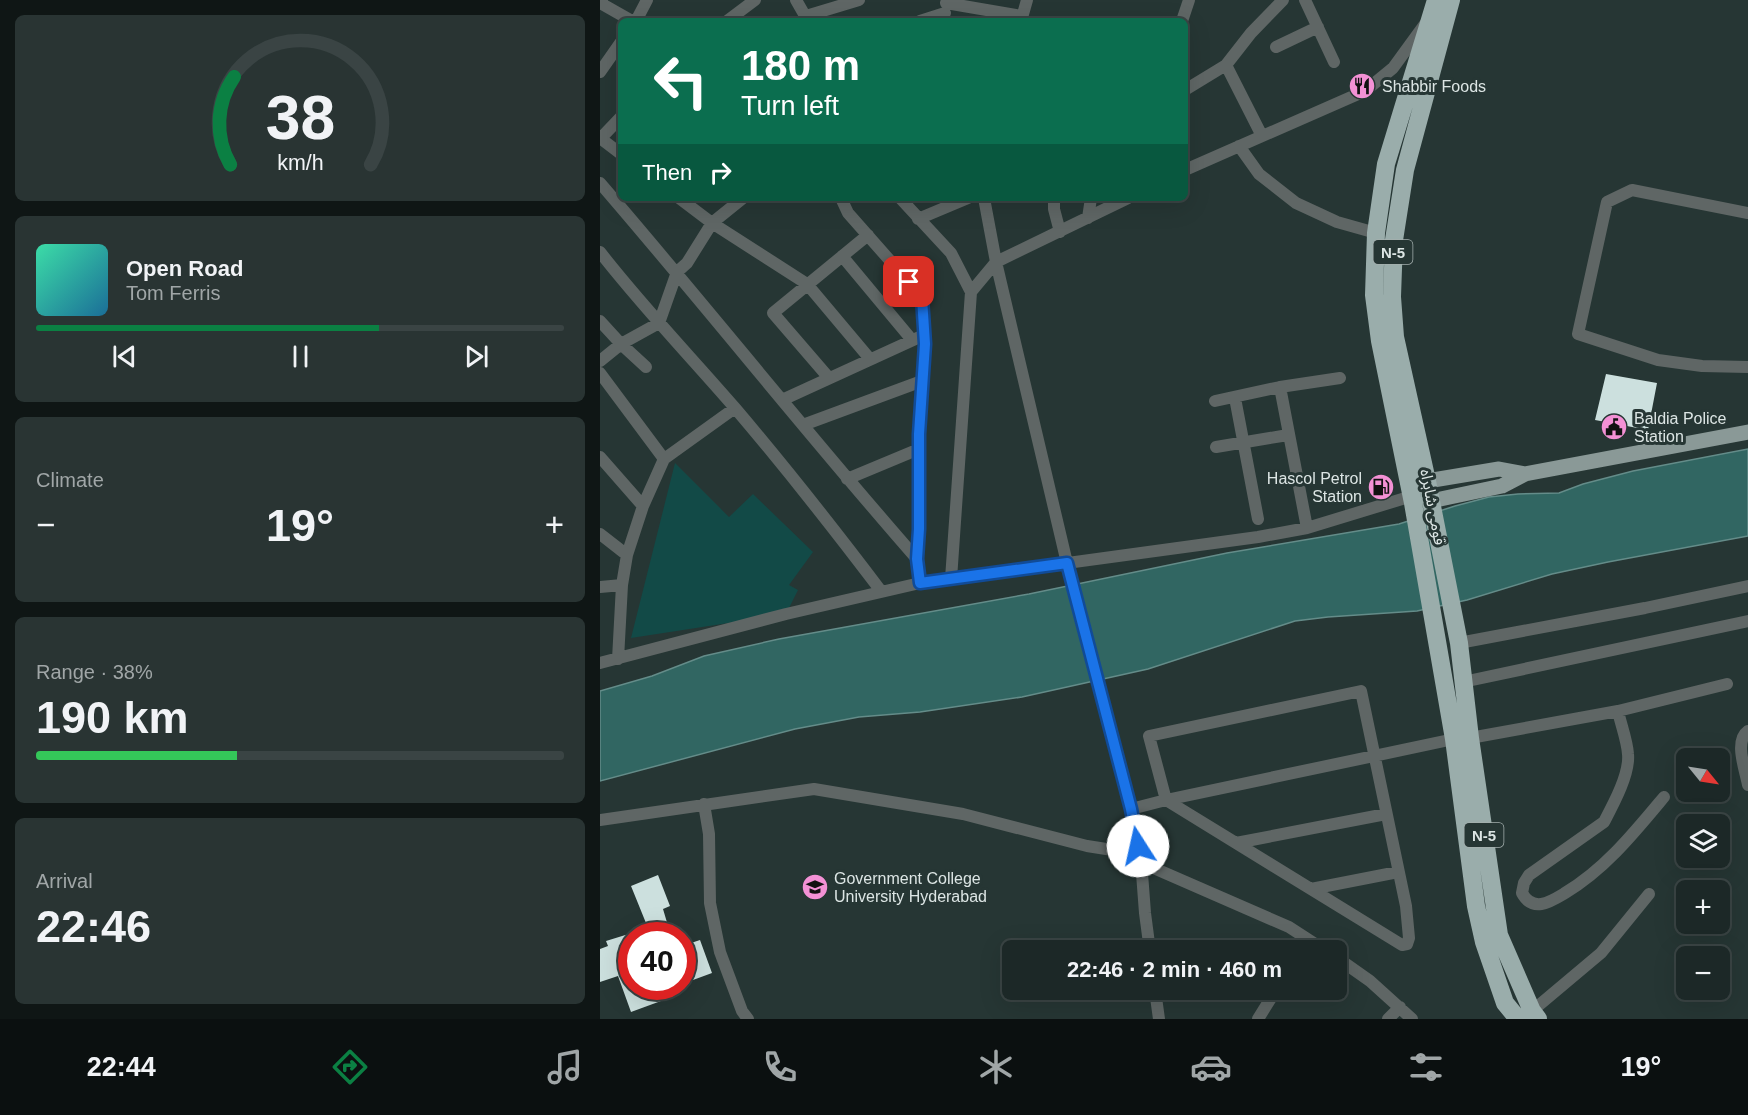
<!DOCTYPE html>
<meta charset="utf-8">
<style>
:root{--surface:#1c2827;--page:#293433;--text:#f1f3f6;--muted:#a0a6a7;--line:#3a4444;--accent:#0b8043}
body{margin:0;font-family:Arial,"Noto Sans Arabic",sans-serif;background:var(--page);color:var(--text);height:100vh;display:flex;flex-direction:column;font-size:22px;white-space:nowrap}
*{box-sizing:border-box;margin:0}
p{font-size:20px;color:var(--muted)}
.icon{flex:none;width:33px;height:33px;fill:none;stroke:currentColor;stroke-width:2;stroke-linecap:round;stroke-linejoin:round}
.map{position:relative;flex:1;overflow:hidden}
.details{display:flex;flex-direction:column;gap:15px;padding:15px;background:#0f1615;width:600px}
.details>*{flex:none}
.hud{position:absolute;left:18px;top:18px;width:570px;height:183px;border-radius:9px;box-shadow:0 6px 24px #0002,0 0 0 2px var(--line);background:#0b6e4f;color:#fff;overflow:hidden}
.needle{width:39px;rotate:120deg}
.fabs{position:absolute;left:1076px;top:748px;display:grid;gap:12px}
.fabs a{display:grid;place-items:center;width:54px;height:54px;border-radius:9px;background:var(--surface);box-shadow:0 6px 24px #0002,0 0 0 2px var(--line);font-size:30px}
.speed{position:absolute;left:18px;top:922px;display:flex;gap:12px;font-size:30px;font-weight:700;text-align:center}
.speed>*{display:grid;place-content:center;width:78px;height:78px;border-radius:50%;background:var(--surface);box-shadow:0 6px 24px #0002,0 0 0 2px var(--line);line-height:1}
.speed .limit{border:9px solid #d22;background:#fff;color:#111}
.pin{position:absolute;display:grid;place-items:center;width:51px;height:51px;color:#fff;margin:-26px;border-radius:12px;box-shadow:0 3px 9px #0006}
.me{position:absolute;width:66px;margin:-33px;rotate:350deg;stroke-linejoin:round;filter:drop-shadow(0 0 4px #0008)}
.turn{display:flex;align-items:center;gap:21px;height:126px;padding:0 24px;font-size:27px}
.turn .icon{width:78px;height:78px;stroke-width:2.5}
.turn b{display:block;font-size:42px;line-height:51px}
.then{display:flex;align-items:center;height:57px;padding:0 24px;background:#0003;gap:12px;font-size:22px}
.big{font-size:45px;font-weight:800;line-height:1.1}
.details .card{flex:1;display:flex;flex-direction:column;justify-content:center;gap:9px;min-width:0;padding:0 21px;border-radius:9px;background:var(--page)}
.details .dial{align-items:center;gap:0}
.dial svg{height:156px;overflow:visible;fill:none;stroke:var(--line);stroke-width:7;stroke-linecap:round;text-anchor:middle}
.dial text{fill:var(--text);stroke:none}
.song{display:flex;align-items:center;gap:18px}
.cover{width:72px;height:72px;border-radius:9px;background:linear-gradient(135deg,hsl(160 70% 55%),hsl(200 70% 35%))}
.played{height:6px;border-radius:3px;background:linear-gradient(90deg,var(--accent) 65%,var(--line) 65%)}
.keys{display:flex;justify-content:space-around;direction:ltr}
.heat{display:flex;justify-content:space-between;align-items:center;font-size:33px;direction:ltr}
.charge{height:9px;border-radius:4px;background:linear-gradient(90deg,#34c759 38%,var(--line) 0)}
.trip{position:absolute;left:402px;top:940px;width:345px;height:60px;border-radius:9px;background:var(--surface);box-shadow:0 6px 24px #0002,0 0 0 2px var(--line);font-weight:800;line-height:60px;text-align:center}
.tabs{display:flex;height:96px;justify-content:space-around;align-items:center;background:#0b1010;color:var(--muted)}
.tabs .icon{width:42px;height:42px}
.tabs .active{color:var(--accent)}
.tabs b{font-size:27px;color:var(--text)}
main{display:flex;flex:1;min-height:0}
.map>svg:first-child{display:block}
</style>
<main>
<section class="details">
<div class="card dial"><svg viewBox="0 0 100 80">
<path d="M14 69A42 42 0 1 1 86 69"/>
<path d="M14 69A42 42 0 0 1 16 24" stroke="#0b8043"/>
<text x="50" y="56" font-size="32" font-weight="700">38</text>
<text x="50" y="72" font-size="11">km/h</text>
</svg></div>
<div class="card">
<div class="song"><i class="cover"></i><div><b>Open Road</b><p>Tom Ferris</p></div></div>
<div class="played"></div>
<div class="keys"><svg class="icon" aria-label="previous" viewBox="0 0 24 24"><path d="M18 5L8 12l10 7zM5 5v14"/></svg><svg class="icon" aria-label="pause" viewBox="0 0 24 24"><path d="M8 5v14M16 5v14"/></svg><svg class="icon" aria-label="next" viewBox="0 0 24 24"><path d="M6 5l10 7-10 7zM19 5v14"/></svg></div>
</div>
<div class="card"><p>Climate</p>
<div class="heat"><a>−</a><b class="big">19°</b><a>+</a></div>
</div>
<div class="card"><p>Range · 38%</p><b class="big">190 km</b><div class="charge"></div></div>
<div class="card"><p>Arrival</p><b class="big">22:46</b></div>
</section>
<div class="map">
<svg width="1148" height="1019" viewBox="0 0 1148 1019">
<rect width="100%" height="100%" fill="#263634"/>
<path fill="#124a47" d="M75 463 129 517 153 494 213 552 189 585 198 590 186 614 31 638Z"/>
<path fill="#316662" stroke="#648c89" stroke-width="1.5" d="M1148 449V536L1008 562 952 574 867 600 817 611 728 617 695 621 548 669 422 697 320 712 259 717 195 729 0 781V691L52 676 104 656 179 639 429 594 627 553 799 524 855 506 889 497 918 494 959 493 983 484 1033 471Z"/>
<path fill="#cce0de" d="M1006 374 1057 383 1048 430 995 420Z
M58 875 70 906 63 909 71 936H32V987H78L80 994 31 1012 18 976 0 982V949L8 946 6 941 48 928 31 886Z
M100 940 112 973 93 980 82 952V946Z"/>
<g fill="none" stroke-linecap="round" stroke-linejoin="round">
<path stroke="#5f6665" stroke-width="12" d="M2 0V4L32 21
M196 0 208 21
M705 0 734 62
M346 3 422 16
M206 16 259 0
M36 21 47 0
M127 21 155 0
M320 21 345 13
M421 21 427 0
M582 21 589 0
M676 47 718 27
M626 65 662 136
M0 72 21 42
M585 90 626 65 651 33 683 0
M0 138 21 154
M0 139 21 117
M639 146 659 174 696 203 737 222 776 233
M585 170 765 91 793 68 825 24
M0 183C107 307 209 436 317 559
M79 198 112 223 207 284 270 359
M241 198 248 213 323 298 325 344 319 434V529L317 559 320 583
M300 198 351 253 371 292 351 579
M384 198 396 262 467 563 531 809 538 846V854L549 866 689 927 726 951
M454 198V209L460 232
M1148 213 1032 190 1007 202 978 334 1058 360 1102 366 1148 367
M488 218 491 198
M318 219 368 198
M0 252C42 306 90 356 135 408 186 468 234 529 281 591
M242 256 312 340
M371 292 396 262 528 198
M0 321 21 344 46 367
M0 361 21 344 59 323 77 272 87 263 112 223 143 198
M0 373 64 459
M229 378 173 313 268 235
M680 387 707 528
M635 398 658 519
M182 400 324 335
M615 401 680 387 740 378
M203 425 322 381
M616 447 688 435
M0 457 43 506
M247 479 319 449
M0 534 27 555
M0 587 22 585
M859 643 1045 608 1148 586
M18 659 22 585 27 555 43 506 64 459 135 408
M0 663 186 614 320 583 658 537 707 528 812 496
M863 682 1148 621
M761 691 806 906 809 938 807 944 802 945 566 800 549 736Z
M1018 711C1021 725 1027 740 1028 754 1030 774 1013 805 1004 822L929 875 924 883 922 893C933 913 950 902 965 893 1005 869 1034 833 1064 797
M1148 731C1134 741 1145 769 1148 785
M870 738 1018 711 1127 684
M104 804 109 834 110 903 120 952 142 1011 148 1019
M531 809 566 800 854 739
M0 820 214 789 363 814 487 846 538 854
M636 843 786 814
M541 860 545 913 550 951
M711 889 798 872
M701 951 709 940
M736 957 770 981 812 1019
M555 990 559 1019
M932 1011 1001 953 1049 894
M658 1019 676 990
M788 1019 800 1007"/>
<path stroke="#8a9997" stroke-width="15" d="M827 481 899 469 925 474
M831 501 902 486 925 474 1148 432"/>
<path stroke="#9aadab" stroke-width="18" d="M836 0 786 164 776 233 774 295 780 341 813 503 854 739 876 906 884 942 905 1003 918 1019
M851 0 805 170 794 240 792 297 795 337 827 481 859 643 870 738 899 935 932 1011 938 1019"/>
</g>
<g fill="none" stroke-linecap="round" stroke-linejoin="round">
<defs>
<path id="route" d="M309 282 322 298 325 344 319 434V529L317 559 320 583 467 563 531 809 538 846"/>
</defs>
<use href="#route" stroke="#114b97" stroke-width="15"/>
<use href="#route" stroke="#1a73e8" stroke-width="10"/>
</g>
<defs>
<symbol id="restaurant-disc" viewBox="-11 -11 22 22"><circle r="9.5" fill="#f391d5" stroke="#263634"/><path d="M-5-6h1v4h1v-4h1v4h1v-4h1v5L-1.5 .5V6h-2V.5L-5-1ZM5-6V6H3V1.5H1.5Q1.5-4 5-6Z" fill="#111"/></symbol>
<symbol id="civic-disc" viewBox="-11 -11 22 22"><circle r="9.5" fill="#f391d5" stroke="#263634"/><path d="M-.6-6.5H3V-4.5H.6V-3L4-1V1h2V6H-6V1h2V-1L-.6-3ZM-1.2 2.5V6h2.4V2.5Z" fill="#111"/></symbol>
<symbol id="fuel-disc" viewBox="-11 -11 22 22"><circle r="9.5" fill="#f391d5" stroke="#263634"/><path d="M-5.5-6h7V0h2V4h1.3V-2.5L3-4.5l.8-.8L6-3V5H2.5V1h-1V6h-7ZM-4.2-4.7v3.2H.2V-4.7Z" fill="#111"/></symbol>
<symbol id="university-disc" viewBox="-11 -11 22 22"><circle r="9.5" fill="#f391d5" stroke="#263634"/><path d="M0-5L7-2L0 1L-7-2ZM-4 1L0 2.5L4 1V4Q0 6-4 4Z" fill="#111"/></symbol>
</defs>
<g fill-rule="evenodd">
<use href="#restaurant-disc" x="747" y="71" width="30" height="30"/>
<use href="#civic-disc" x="999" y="412" width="30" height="30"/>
<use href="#fuel-disc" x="766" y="472" width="30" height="30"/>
<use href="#university-disc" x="200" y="872" width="30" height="30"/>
</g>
<g text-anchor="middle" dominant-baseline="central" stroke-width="6" stroke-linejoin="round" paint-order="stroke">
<g fill="#263634" stroke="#a5b0af" stroke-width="1.5">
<rect x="773.5" y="240" width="39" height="24" rx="4.5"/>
<rect x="864.5" y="823" width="39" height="24" rx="4.5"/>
</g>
<g font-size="15" font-weight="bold" fill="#dce5e4">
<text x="793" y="252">N-5</text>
<text x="884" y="835">N-5</text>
</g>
<g font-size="16" fill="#dce5e4" stroke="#263634" text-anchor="start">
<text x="782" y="86">Shabbir Foods</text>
<text x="1034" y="418">Baldia Police<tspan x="1034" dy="18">Station</tspan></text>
<text x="762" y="478" text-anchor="end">Hascol Petrol<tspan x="762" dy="18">Station</tspan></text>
<text x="234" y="878">Government College<tspan x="234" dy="18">University Hyderabad</tspan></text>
</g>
<g font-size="16" fill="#dce5e4" stroke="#263634">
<text transform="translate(833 507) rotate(79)">قومی شاہراہ</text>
</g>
</g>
</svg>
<div class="fabs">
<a><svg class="needle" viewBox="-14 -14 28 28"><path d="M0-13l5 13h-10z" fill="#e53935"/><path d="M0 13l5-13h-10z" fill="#a0a6a7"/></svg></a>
<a><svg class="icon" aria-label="layers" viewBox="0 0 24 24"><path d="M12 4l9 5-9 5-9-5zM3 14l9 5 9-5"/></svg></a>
<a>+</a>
<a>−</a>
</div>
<div class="speed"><div class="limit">40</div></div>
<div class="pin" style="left:309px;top:282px;background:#d93025"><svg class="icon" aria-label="arrive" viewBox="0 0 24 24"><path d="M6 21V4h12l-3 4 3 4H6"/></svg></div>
<svg class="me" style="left:538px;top:846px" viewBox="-20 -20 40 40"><circle r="19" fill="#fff"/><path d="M0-13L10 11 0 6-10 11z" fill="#1a73e8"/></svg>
<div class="trip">22:46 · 2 min · 460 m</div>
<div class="hud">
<div class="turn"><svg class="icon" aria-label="left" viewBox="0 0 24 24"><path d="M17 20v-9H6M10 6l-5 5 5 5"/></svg><div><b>180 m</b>Turn left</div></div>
<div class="then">Then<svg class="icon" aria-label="right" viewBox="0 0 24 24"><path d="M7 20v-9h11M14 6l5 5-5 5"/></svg></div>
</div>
</div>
</main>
<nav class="tabs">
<b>22:44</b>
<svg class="icon active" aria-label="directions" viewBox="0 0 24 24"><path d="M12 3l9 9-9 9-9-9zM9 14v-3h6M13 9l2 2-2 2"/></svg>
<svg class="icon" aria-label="music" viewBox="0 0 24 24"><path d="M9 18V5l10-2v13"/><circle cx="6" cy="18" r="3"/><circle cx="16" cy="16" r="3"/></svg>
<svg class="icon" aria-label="phone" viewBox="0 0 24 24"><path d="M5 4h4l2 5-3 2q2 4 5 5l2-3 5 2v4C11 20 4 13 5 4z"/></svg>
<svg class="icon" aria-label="climate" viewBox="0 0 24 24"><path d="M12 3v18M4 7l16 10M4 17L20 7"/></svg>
<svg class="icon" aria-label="car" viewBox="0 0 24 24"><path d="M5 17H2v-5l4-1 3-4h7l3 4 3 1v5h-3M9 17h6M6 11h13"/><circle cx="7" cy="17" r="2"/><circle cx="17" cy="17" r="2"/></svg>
<svg class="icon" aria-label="filters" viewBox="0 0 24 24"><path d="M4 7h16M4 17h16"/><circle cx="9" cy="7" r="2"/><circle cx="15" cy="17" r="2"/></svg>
<b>19°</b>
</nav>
